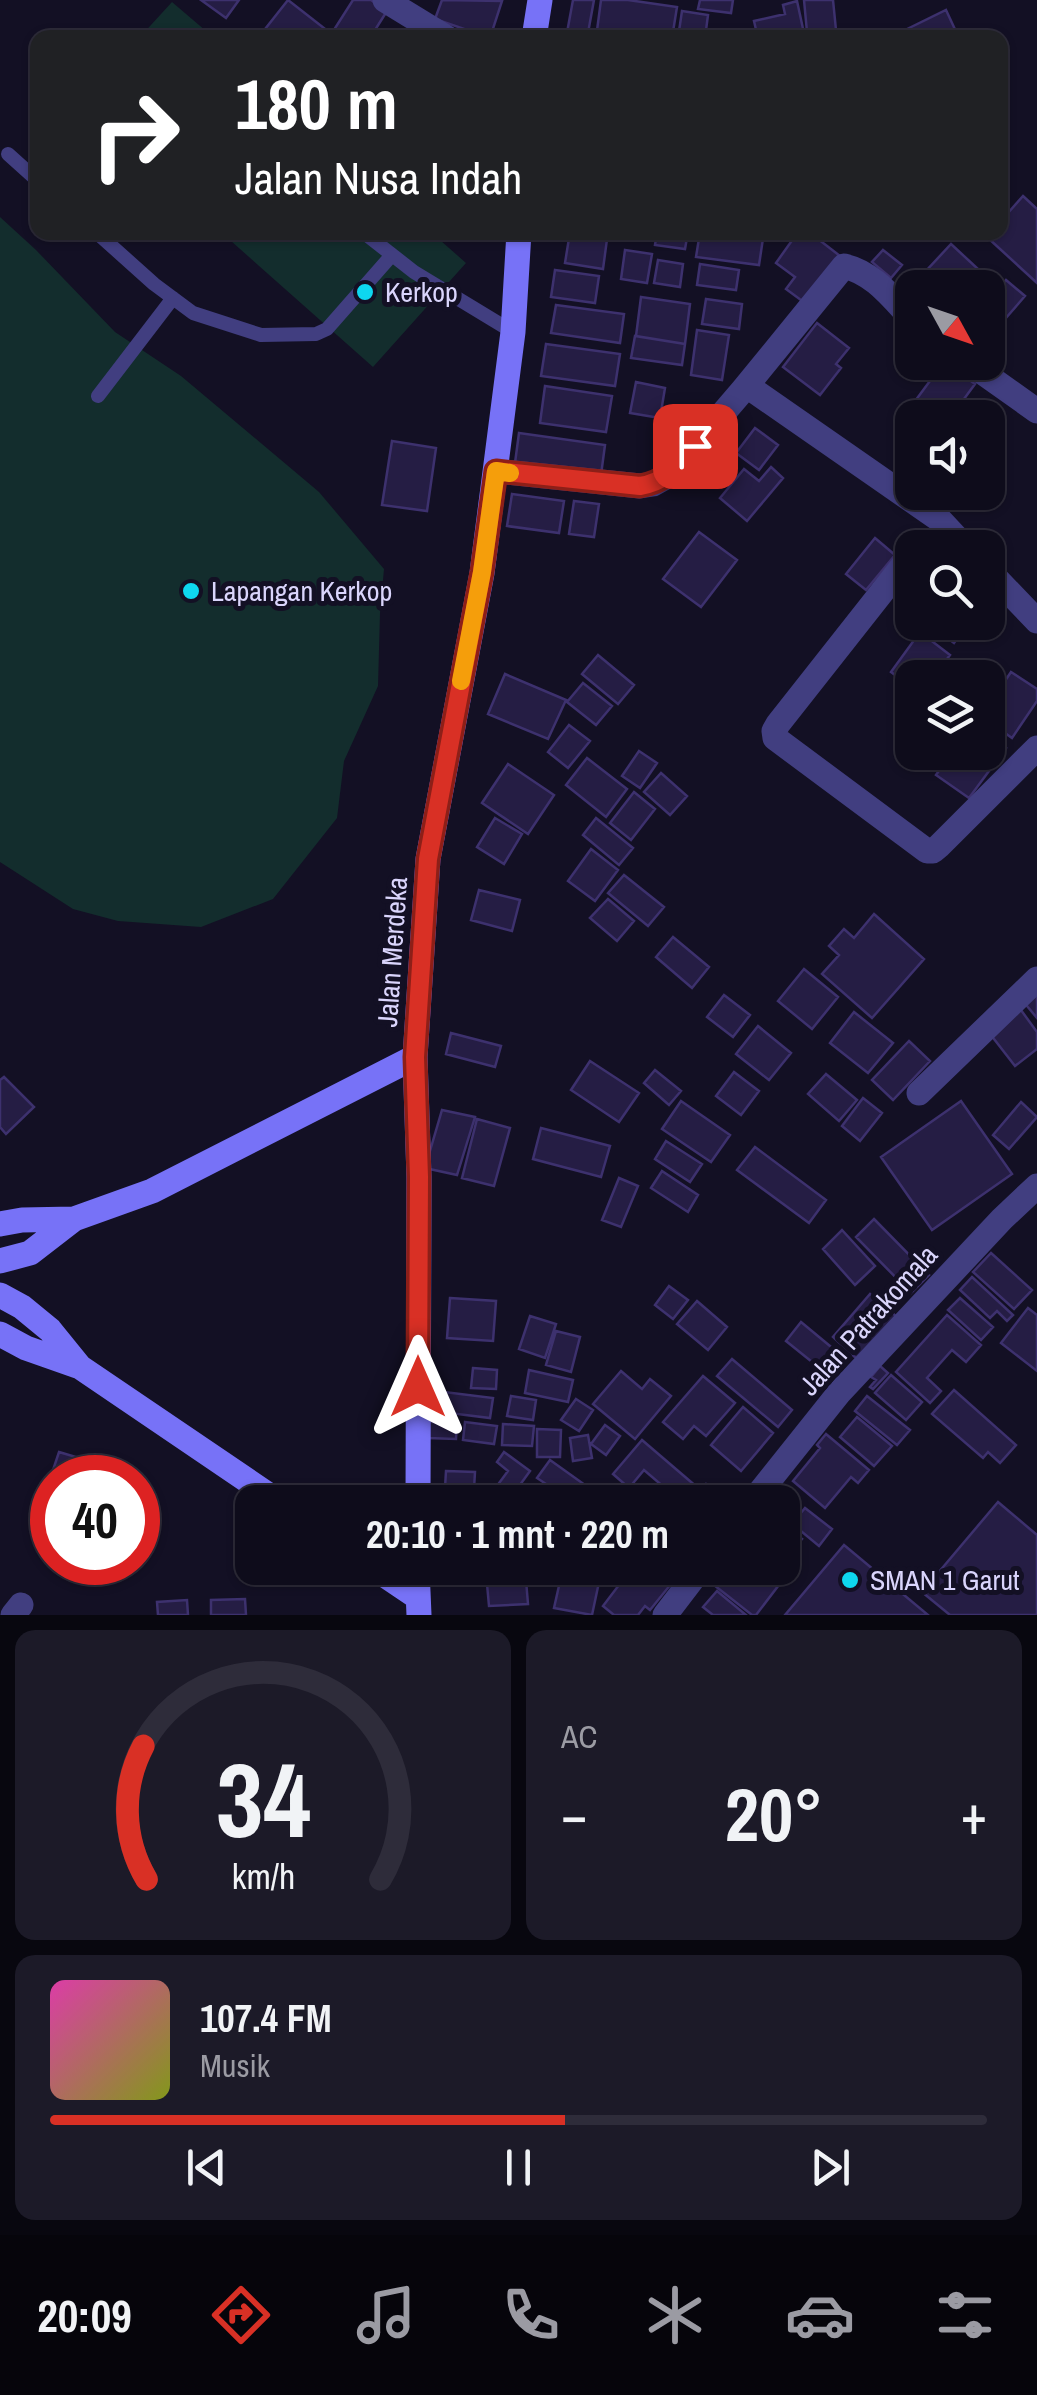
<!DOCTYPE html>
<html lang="id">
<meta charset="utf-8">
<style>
:root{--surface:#0e0c1b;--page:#1c1a28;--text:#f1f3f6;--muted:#9b9ba3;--line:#2e2c3a;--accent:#d93025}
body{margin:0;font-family:"Archivo Narrow",sans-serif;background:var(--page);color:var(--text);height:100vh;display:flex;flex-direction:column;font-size:38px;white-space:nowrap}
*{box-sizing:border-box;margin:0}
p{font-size:32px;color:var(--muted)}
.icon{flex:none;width:55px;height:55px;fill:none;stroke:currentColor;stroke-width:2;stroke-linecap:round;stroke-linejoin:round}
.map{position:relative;height:1615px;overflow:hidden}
.sheet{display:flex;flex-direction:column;gap:15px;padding:15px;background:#08070f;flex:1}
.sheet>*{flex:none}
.hud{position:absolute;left:30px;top:30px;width:978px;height:210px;border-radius:20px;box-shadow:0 2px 8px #0004,0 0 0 2px var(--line);background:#202124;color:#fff;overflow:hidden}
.needle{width:65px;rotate:130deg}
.controls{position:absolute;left:895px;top:270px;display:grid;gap:20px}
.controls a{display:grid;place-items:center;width:110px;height:110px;border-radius:20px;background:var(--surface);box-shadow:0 2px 8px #0004,0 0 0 2px var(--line);font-size:50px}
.speed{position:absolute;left:30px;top:1455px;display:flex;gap:20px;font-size:50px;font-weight:700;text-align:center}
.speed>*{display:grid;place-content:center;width:130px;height:130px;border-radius:50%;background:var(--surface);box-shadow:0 2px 8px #0004,0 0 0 2px var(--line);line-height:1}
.speed .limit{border:15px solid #d22;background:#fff;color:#111}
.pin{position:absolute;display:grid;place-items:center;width:85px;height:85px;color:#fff;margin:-42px;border-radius:20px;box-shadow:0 5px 15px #0006}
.me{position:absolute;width:110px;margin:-55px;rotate:0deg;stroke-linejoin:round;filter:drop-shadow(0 0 8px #0008)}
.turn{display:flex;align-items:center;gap:35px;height:210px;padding:0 40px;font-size:45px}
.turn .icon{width:130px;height:130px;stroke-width:2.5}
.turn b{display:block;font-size:70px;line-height:85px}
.big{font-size:75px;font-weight:800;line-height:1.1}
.sheet .card{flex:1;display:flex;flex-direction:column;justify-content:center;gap:15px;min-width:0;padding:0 35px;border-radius:20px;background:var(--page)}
.sheet .dial{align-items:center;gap:0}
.dial svg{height:260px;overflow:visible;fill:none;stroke:var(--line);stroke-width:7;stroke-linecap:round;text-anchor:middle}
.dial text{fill:var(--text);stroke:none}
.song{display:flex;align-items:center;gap:30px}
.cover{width:120px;height:120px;border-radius:15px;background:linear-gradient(135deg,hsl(320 70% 55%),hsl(70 70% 35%))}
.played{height:10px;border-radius:5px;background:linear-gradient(90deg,var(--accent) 55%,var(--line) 55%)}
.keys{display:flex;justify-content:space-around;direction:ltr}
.heat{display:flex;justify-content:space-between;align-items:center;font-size:55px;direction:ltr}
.sheet .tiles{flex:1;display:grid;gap:15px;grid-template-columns:1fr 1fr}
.card:last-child{grid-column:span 2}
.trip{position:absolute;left:235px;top:1485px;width:565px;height:100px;border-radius:20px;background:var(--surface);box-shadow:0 2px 8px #0004,0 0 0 2px var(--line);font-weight:800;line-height:100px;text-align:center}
.tabs{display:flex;height:160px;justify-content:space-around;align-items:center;background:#06050b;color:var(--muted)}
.tabs .icon{width:70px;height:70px}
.tabs .on{color:var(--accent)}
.tabs b{font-size:45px;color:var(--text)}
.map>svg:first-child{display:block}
</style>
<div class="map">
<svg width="1037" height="1615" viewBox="0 0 1037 1615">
<rect width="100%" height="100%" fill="#131024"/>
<path fill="#132d2d" d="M172 2 213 37H140Z
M0 217 36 250 115 332 181 376 319 492 384 569 380 613 378 686 344 761 337 818 273 899 201 927 118 921 73 909 0 862Z
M222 233H432L466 263 373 367Z"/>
<path fill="#251d44" stroke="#3d316e" stroke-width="2.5" d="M201 0H239L226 18Z
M288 0 329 32 325 38H258Z
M353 0H371L387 11 370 38H331L330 36Z
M442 0 502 1 490 38 435 19Z
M573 0H594L588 33 593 34V38H566Z
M601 0H628L677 7 672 38H596Z
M700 0H733L731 13 698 9Z
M804 0H833L836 30 807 32Z
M797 1 805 38H749V36L757 34 754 21 785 14 783 5Z
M946 10 959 38H901L899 33Z
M682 11 708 15 705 38H678Z
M1023 196 1037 209V283L987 237 991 232H1000V222Z
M570 232H608L603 269 565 263Z
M657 232H688L685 249 655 245Z
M700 232H764L759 265 696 257Z
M798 232H809L840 256 805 303 786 289 795 277 776 263Z
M951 244 993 283 988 290V288H940L942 285 926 271Z
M625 250 652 254 647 283 621 279Z
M883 250 902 265 891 278 872 262Z
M658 260 683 264 680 287 654 283Z
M700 264 739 270 736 290 697 285Z
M555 270 599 276 595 303 551 297Z
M1006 280 1025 296 992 334 988 330V302Z
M641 297 690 304 685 344 636 336Z
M706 299 742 304 739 329 702 324Z
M556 305 624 314 620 343 551 333Z
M817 323 849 348 836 364 841 368 820 395 783 367Z
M697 330 729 335 722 380 691 375Z
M635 336 685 344 682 365 631 358Z
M546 344 620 354 615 386 541 376Z
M944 362 975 384 950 418H912V429L901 420Z
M636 382 665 388 660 418 630 413Z
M545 386 612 396 606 432 540 423Z
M755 428 778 445 759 470 736 453Z
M519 433 605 445 601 475 515 463Z
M392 441 436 448 427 511 382 505Z
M771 467 783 478 747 521 720 498 744 469 759 481Z
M512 494 564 501 559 533 507 526Z
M574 501 599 504 594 537 569 534Z
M699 532 737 560 701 607 663 579Z
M875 538 895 555 866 590 846 574Z
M926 622H969L954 643Z
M920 632 950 655 933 678H912V688L891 672Z
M598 655 634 685 618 704 582 674Z
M1011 672 1037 689V701L1012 738 988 721V706Z
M505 674 566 700 548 739 488 714Z
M583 683 612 706 596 725 567 702Z
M569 725 590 741 568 768 548 752Z
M988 734 1006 748 969 798 936 775 952 752H988Z
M639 751 657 763 640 788 622 776Z
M587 758 627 789 606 817 566 785Z
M508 764 554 795 528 834 482 803Z
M661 773 687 796 670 815 644 792Z
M634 792 655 809 631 840 610 823Z
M495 818 522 834 504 864 477 847Z
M596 818 633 848 619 865 583 835Z
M591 849 618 870 595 901 568 881Z
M624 875 664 907 648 926 608 893Z
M479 890 520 900 512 931 471 920Z
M608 899 634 921 617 941 590 918Z
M874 914 924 959 872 1018 822 974 839 955 829 946 844 929 854 938Z
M673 937 709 967 692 988 656 957Z
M804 969 838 997 812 1029 778 1001Z
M1037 988V1018L1022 1000Z
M724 995 750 1015 733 1037 707 1017Z
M1018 1006 1037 1032V1049L1015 1066 987 1030Z
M854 1012 893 1043 868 1073 830 1043Z
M758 1026 791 1053 769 1080 736 1054Z
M451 1033 501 1046 495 1067 446 1054Z
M909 1041 930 1061 893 1100 872 1080Z
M590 1061 639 1093 619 1122 571 1090Z
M655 1070 681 1091 669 1105 644 1083Z
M734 1072 759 1091 741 1115 716 1096Z
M826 1074 857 1100 839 1121 808 1094Z
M4 1077 34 1107 6 1134 0 1127V1080Z
M863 1098 882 1113 860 1141 842 1126Z
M681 1101 730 1135 711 1162 662 1129Z
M961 1101 1012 1174 932 1230 881 1157Z
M1021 1102 1037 1117 1009 1149 993 1135Z
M442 1110 475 1117 457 1175 425 1168Z
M477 1119 510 1128 494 1186 462 1178Z
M541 1128 610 1146 601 1177 533 1159Z
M666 1141 702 1164 690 1182 655 1159Z
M755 1147 826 1200 809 1223 737 1170Z
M662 1171 698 1195 688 1212 651 1188Z
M619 1178 638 1186 621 1227 602 1220Z
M874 1219 929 1275 911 1293 856 1237Z
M842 1230 875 1266 855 1285 823 1249Z
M991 1253 1032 1290 1014 1309 973 1272Z
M972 1277 1013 1315 1007 1321 997 1311 990 1318 960 1290Z
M669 1286 688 1300 673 1319 655 1305Z
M870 1294 897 1317 858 1360 833 1337Z
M450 1298 496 1301 493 1341 447 1338Z
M960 1298 993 1327 981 1340 948 1310Z
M697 1301 727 1327 708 1350 677 1324Z
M1028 1308 1037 1315V1371L1001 1343Z
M947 1315 981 1345 966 1362 952 1350 927 1378 941 1391 930 1403 896 1372Z
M530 1316 556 1324 545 1358 519 1349Z
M801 1322 842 1356 827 1374 786 1341Z
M556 1331 580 1337 571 1372 546 1365Z
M732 1359 792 1410 778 1427 717 1376Z
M880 1366 888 1373 873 1389 870 1387 876 1380 871 1377Z
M473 1368 497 1370 496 1389 471 1388Z
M529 1370 573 1380 568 1402 525 1393Z
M621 1371 642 1389 650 1379 671 1396 635 1439 593 1404Z
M891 1375 922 1402 906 1420 875 1393Z
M703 1376 735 1403 706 1436 694 1426 683 1439 663 1422Z
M954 1390 1016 1445 1000 1463 988 1452 983 1458 932 1414Z
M436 1391 493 1398 490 1418 433 1411Z
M511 1396 536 1400 533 1420 507 1416Z
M867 1396 910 1430 897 1445 855 1411Z
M576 1399 593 1410 579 1431 561 1420Z
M743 1407 773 1433 741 1471 711 1445Z
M857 1417 892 1446 874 1466 840 1437Z
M429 1422H457L456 1439 428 1438Z
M465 1422 497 1426 494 1444 463 1440Z
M503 1424 534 1426 532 1446 502 1445Z
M605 1425 620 1436 606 1455 591 1444Z
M537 1429 561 1430 560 1457H537Z
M826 1434 869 1470 858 1483 851 1477 825 1508 793 1481 820 1448 817 1445Z
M588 1435 592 1458 573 1461 570 1438Z
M642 1440 698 1488 686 1502H665L672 1494 644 1470 629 1488 613 1474Z
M59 1452 113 1468 110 1478H52V1483L49 1482Z
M504 1452 530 1471 509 1500 494 1490 508 1471 497 1462Z
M550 1460 585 1485 573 1502 537 1478Z
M446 1471 475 1472 474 1489 445 1488Z
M706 1484 728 1502H690Z
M447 1494 495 1495V1502H446Z
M998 1502 1037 1535V1615H950L922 1592Z
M793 1507 800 1514 805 1508 832 1529 819 1546 784 1517Z
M782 1523 802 1539 790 1553 782 1547Z
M844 1545 928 1615H785Z
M782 1549 798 1560 756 1615H752L714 1585 728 1568H782Z
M473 1568H525L528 1604 489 1606 487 1584H474Z
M563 1568H602L592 1615 554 1608Z
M615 1568H651L671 1584 650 1610 645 1606 638 1615H614L603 1606 619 1585 608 1576Z
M717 1591 746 1615H713L703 1607Z
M245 1599 246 1615H211V1600Z
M187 1600 188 1615H158L157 1602Z"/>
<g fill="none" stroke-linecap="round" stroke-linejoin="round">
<path stroke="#413e80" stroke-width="14" d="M8 154 38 181
M96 232 154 284 193 313 261 335 316 334 327 329 392 255
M363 232 414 272 513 332
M98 396 173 298"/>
<path stroke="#413e80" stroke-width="25" d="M385 0 447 38
M968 362 1037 411
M743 390 844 266C874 273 892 298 912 319
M496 471 640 486 653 484 671 474 743 390 750 388 940 520 966 548
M912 554 778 724 774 731 775 738 927 851H933L939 846 1037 748
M988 570 1037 621
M919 1093 1037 979
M752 1502 839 1393 1002 1219 1037 1186
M13 1615 21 1605
M665 1615 701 1568"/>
<path stroke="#7772f7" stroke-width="25" d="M534 38 540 0
M0 1224 22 1220 74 1219
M0 1261 30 1253 74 1219 152 1191 415 1057
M0 1295 22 1307 50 1330 80 1367 279 1502
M0 1334 26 1348 80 1367
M418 1502 419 1177 415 1057 428 859 482 573 513 332 519 232
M374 1568 417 1597
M417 1568 419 1615"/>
</g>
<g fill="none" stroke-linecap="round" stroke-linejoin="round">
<defs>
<path id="route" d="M418 1387 419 1177 415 1057 428 859 482 572 496 471 640 486C666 482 678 466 695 446"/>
</defs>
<use href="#route" stroke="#8d1f18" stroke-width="25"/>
<use href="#route" stroke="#d93025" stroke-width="18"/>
<path stroke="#f59e0b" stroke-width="18" d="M461 681 482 572 496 471 510 473"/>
</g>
<g fill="#0ed7ef" stroke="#131024" stroke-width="4">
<circle cx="365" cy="292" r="10"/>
<circle cx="191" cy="591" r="10"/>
<circle cx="850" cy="1580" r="10"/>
</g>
<g text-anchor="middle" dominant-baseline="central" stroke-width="10" stroke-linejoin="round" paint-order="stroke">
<g font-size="28" fill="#dad5fc" stroke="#131024" text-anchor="start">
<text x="385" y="292">Kerkop</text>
<text x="211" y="591">Lapangan Kerkop</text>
<text x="870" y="1580">SMAN 1 Garut</text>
</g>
<g font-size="28" fill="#dad5fc" stroke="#131024">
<text transform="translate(392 952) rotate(-86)">Jalan Merdeka</text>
<text transform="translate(868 1320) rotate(-48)">Jalan Patrakomala</text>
</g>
</g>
</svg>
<div class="controls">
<a><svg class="needle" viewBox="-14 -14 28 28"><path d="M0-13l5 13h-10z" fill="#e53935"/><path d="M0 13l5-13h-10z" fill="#9b9ba3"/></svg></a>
<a><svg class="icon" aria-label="sound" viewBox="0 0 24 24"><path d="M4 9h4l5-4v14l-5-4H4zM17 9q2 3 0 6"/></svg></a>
<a><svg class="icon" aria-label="search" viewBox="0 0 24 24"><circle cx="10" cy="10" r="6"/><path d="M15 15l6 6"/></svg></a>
<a><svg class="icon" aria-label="layers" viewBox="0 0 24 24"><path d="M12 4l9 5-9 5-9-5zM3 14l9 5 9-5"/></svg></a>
</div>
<div class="speed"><div class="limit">40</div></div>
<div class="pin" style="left:695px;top:446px;background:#d93025"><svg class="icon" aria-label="arrive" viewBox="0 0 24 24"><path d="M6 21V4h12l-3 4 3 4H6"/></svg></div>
<svg class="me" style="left:418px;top:1387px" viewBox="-20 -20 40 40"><path d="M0-17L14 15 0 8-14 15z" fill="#d93025" stroke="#fff" stroke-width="4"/></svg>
<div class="trip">20:10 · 1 mnt · 220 m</div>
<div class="hud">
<div class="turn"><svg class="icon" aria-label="right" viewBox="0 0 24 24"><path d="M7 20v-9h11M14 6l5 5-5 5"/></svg><div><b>180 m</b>Jalan Nusa Indah</div></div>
</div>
</div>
<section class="sheet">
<div class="tiles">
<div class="card dial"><svg viewBox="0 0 100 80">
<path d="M14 69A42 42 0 1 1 86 69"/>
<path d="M14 69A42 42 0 0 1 13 28" stroke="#d93025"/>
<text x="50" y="56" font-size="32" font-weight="700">34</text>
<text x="50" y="72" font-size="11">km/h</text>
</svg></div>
<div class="card"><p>AC</p>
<div class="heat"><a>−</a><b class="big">20°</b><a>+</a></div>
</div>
<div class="card">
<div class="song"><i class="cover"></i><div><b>107.4 FM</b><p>Musik</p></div></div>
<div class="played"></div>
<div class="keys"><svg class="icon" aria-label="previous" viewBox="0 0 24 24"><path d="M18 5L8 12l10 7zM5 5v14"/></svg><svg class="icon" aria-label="pause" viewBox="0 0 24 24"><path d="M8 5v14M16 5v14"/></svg><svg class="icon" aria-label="next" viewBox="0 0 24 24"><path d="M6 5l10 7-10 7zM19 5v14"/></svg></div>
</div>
</div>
</section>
<nav class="tabs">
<b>20:09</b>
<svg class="icon on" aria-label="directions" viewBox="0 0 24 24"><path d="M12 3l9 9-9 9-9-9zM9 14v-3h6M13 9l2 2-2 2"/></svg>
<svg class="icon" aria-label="music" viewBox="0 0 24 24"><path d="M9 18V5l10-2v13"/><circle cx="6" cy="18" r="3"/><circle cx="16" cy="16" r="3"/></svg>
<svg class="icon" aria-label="phone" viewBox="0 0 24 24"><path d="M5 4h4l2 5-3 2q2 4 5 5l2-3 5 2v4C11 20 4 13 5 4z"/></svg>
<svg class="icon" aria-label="climate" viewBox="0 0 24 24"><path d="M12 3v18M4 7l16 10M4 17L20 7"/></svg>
<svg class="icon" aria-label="car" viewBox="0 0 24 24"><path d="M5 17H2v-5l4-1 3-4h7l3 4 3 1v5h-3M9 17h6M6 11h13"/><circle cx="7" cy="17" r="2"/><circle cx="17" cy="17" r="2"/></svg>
<svg class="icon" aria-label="filters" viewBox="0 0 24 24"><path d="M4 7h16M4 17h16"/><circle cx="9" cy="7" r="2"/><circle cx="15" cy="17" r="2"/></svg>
</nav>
